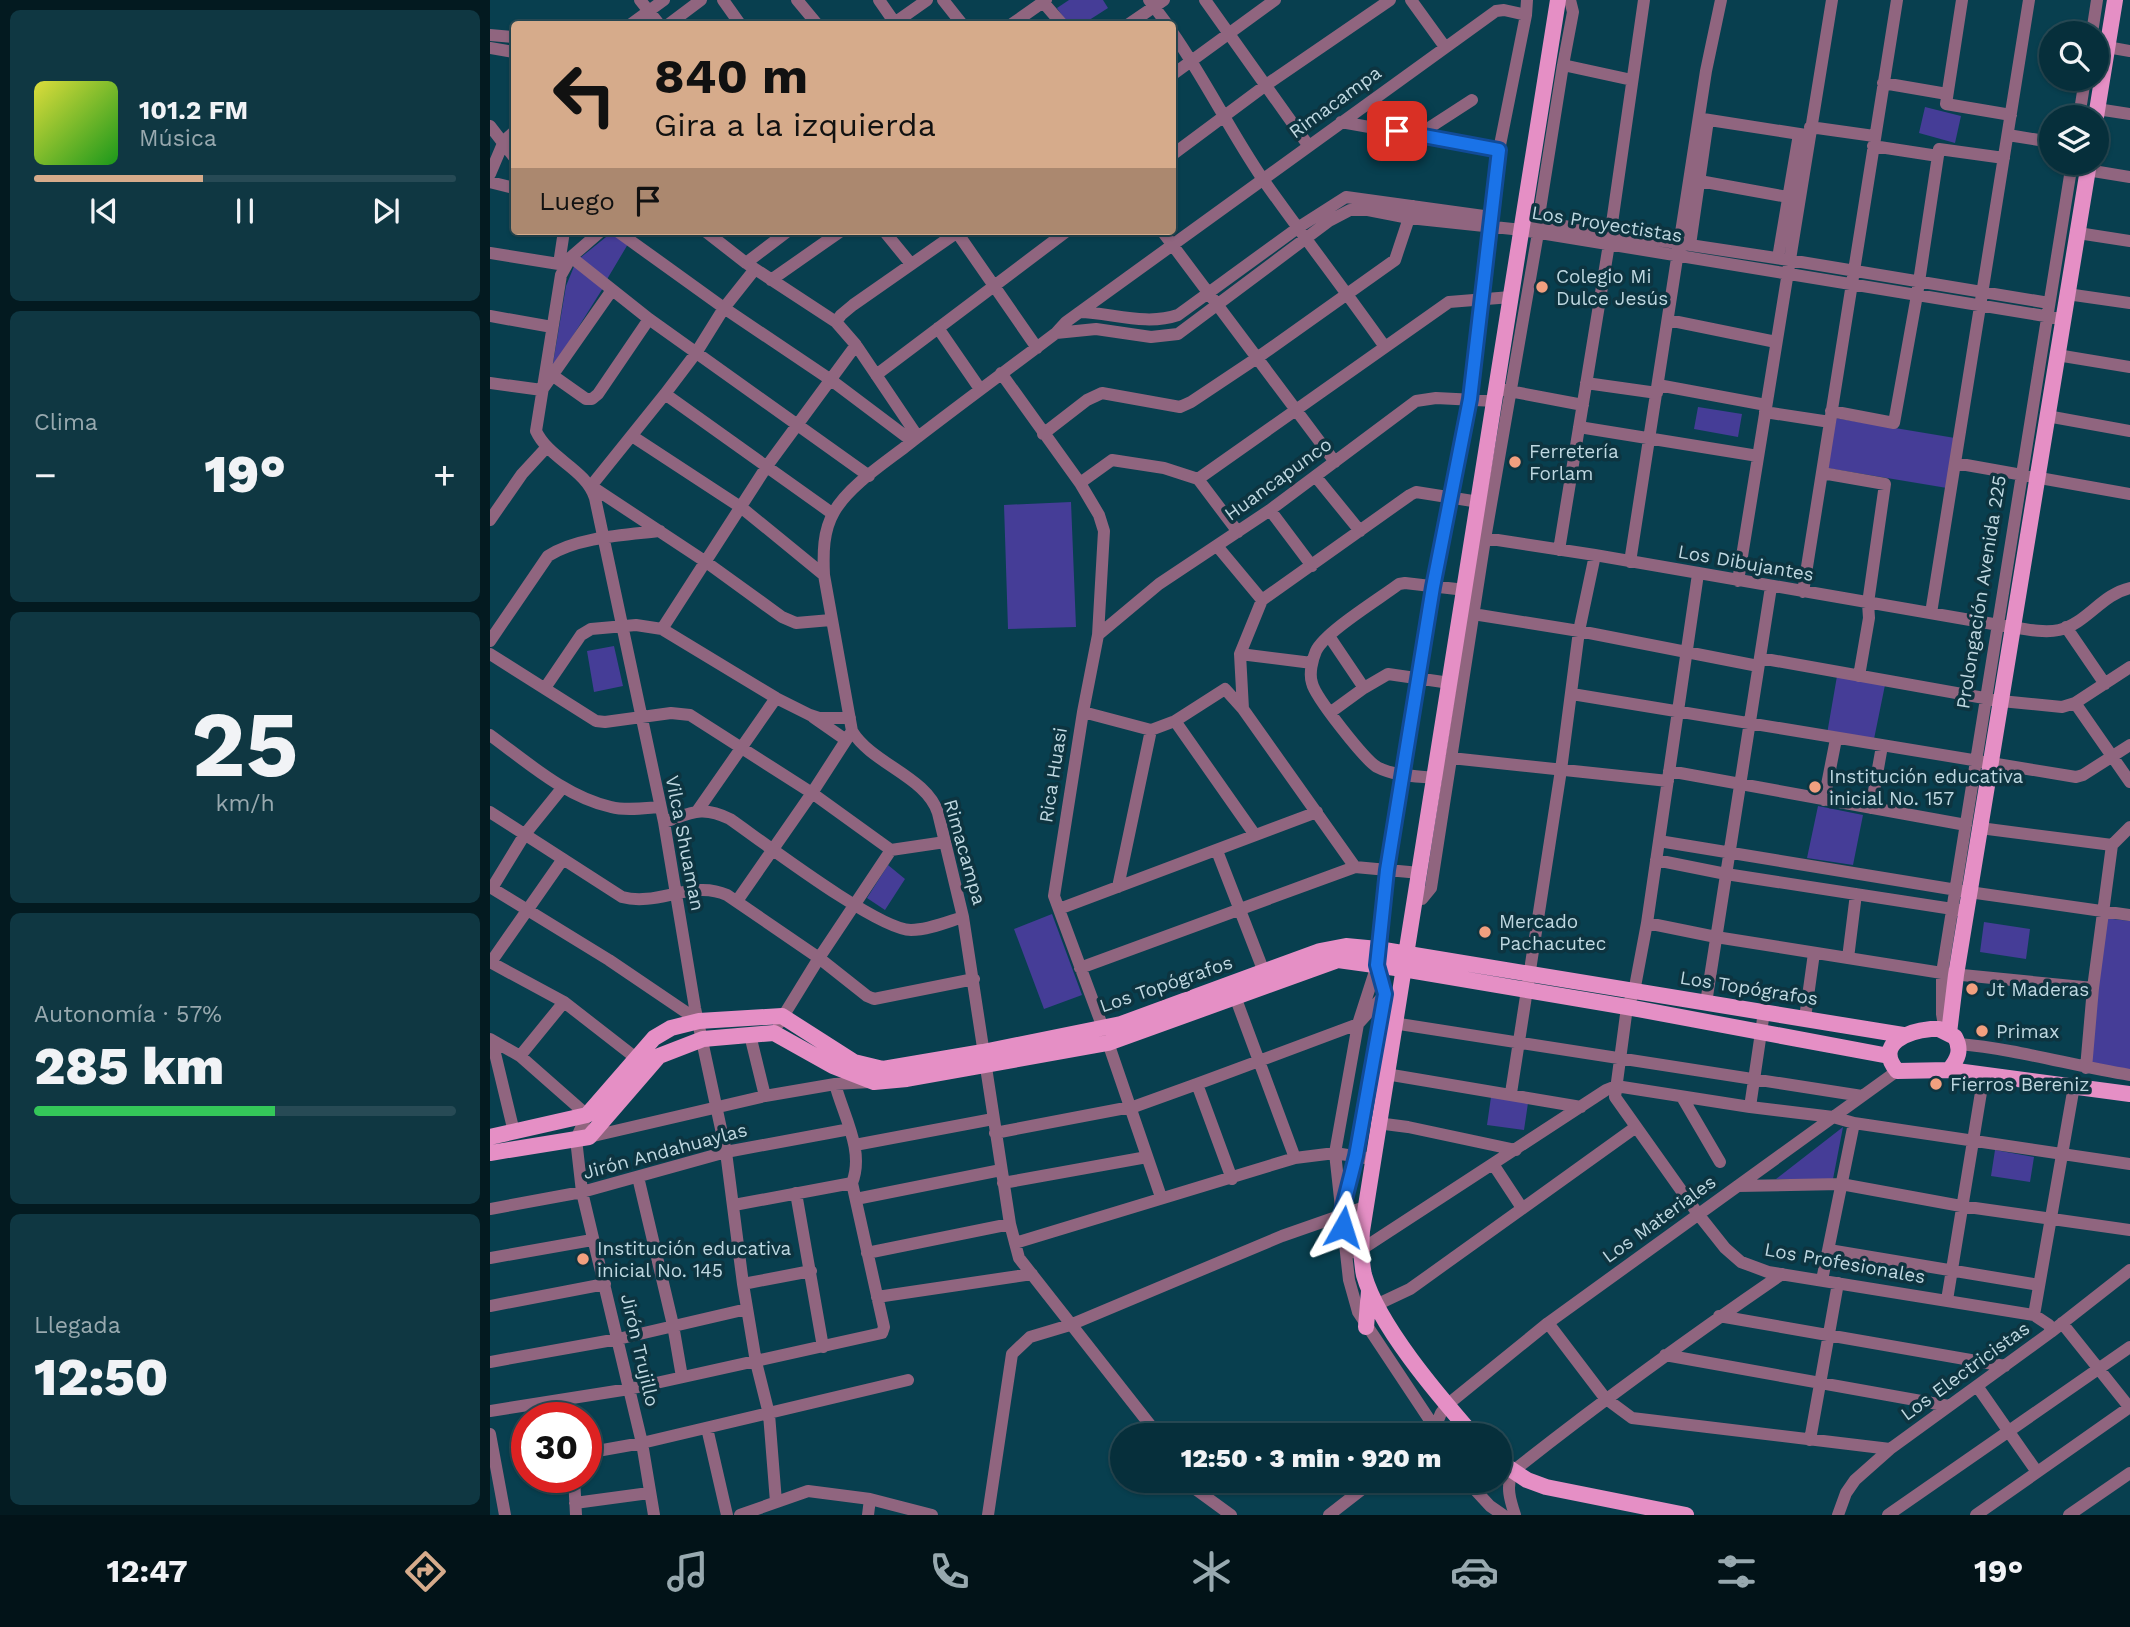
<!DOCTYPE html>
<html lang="es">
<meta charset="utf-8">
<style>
:root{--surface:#062f3b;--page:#0f3742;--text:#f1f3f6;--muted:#98a9af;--line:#274a55;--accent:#d6ab8b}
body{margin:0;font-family:"Work Sans",sans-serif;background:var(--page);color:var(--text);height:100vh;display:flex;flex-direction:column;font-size:26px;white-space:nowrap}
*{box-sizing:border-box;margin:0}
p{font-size:23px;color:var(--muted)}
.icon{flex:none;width:38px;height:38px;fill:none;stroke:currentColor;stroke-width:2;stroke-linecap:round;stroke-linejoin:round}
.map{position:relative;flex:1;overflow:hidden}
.details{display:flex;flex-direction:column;gap:10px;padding:10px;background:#031a20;width:490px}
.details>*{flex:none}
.top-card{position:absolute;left:21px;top:21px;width:665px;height:214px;border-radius:7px;box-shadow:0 2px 5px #0004,0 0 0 2px var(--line);background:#d6ab8b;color:#111;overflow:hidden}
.controls{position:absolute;left:1549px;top:21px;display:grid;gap:14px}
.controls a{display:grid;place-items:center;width:70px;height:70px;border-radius:50%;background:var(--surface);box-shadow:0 2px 5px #0004,0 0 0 2px var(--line);font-size:35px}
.speed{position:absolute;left:21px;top:1402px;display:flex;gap:14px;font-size:35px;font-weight:700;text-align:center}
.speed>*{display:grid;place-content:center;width:91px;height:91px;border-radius:50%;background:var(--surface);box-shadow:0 2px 5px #0004,0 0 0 2px var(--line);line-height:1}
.speed .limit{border:10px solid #d22;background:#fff;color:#111}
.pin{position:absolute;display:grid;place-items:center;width:60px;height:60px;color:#fff;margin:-30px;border-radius:14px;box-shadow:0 4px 10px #0006}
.me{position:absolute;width:77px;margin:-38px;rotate:6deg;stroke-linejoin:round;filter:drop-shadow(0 0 5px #0008)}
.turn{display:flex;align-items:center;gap:24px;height:147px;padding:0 28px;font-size:32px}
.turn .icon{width:91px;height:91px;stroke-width:2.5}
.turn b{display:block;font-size:49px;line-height:60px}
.then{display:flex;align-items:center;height:66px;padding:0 28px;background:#0003;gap:14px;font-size:26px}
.big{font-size:52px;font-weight:800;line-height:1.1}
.details .card{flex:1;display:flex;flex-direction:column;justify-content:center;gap:10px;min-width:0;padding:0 24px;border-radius:10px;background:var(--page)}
.details .dial{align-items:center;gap:0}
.dial b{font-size:91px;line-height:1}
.song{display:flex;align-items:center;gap:21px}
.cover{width:84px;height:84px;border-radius:10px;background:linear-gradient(135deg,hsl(60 70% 55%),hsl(120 70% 35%))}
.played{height:7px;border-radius:4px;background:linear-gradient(90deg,var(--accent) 40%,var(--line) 40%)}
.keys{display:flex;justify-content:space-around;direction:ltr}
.heat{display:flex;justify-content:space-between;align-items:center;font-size:38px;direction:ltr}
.charge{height:10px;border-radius:5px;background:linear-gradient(90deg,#34c759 57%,var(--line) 0)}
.trip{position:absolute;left:620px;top:1423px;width:402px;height:70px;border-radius:35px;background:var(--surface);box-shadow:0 2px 5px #0004,0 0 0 2px var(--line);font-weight:800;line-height:70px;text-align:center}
.tabs{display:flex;height:112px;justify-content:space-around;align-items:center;background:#021318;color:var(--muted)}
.tabs .icon{width:49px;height:49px}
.tabs .active{color:var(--accent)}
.tabs b{font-size:32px;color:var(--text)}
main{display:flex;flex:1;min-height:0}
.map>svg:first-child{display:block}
</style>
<main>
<section class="details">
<div class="card">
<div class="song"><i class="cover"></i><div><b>101.2 FM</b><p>Música</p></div></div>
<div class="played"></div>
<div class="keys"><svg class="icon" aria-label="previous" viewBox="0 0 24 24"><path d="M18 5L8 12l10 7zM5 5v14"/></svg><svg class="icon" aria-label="pause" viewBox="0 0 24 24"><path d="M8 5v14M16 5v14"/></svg><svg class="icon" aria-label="next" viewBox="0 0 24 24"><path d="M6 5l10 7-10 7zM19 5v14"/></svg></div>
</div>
<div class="card"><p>Clima</p>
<div class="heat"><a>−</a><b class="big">19°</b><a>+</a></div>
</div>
<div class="card dial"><b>25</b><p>km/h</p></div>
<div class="card"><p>Autonomía · 57%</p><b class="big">285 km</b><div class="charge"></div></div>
<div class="card"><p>Llegada</p><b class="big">12:50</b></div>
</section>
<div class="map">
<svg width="1640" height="1515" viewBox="0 0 1640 1515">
<rect width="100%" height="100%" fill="#083f4f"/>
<path fill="#453d97" d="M579 0H613L618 8 593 24H578L567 8Z
M1435 107 1471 116 1465 143 1429 133Z
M121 233 138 244 116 281 90 258Z
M85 264 113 288 62 369 76 286Z
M1208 407 1252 414 1248 437 1204 429Z
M1345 418 1465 438 1457 488 1337 468Z
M581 502 586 627 518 629 514 505Z
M124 646 133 686 104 692 97 651Z
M1347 676 1395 685 1384 739 1337 734Z
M1328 806 1373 815 1363 865 1317 858Z
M398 865 415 879 395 910 377 898Z
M562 914 592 995 554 1009 524 929Z
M1614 918 1640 921V1071L1600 1063Z
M1494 922 1540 929 1536 959 1490 952Z
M1001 1097 1038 1103 1034 1130 997 1125Z
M1353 1127 1343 1179H1286Z
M1505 1150 1544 1157 1540 1182 1501 1176Z"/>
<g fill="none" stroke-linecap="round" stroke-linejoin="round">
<path stroke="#90657f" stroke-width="12" d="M150 0 169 24
M233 0 250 24
M307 0 327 24
M389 0 405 23
M453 0 472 24
M659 0 677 24
M715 0 818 145
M921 0 955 47
M1080 0 1083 12 1073 65 1142 80
M1472 0 1456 104 1521 115
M553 2 572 24
M141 24 174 0
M179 24 211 0
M403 24 437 0
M522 24 556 0
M639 24 674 0
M682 32C715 79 740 131 772 178 812 235 855 290 895 347
M1602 33 1607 0
M0 35 24 37
M1617 47 1640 51
M0 48 24 52
M682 75 785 0
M1393 83 1457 94
M1607 109 1640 114
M1589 117 1595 79
M1213 119 1316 135
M851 122 1009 150
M0 126 24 157
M1320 127 1384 136
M928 135 982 100
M1518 135 1561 142
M1383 146 1448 156
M682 155 776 85 900 0
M1597 170 1640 177
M0 174 14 141 24 132
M1204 180 1303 198
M0 182 24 188
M1034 220 1299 260 1559 303
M1048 222 1073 65
M111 231 81 257 71 275 46 431C59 459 96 469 105 498L174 822 205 1008 236 1152 253 1284 266 1362 279 1414 286 1502
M127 231 234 308 341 380 422 441
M215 231 256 263 346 322 366 345 428 437
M394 231 421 264
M466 231 547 348
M672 231 845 462
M1588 233 1640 241
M1200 245 1218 120
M0 253 75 265
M81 257 159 319 379 476
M1288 258 1309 134
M256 263 298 231
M69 264 74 231
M265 269 234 308 206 353 175 394 101 486 216 562 292 617 306 623 341 620
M281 280 351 231
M1577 294 1640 303
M590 312C622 313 656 326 688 315L809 227 856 197 1001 217
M0 316 62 327
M1178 320 1286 342
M346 322 351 315 363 305 469 231
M448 328 490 389
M566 333 606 329 661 337 688 334 839 221 860 210H878L919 218 1032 230 1573 319
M1567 355 1640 367
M511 373 590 483 609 515 614 531 608 635 593 712 564 896 613 1028 671 1197
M62 375 96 399H102L108 394 159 319
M386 375 577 231
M0 383 52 390 122 290
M1096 383 1167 393
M1168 385 1276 405
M1014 390 1093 405
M175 394 343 514
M1341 411 1404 423 1427 295 1449 149 1514 158
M1275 412 1340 422
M1557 416 1640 431
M1089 427 1268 456
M553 434 597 400 612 393 690 407 701 402 767 358 905 260 923 206
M142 436 252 508 334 575
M1465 463 1640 494
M1332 473 1395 484 1378 603 1379 618 1369 676
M826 477 870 531
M708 479 748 532
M590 483 622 460 674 468 708 479 959 302 1021 297
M780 510 822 566
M0 520 32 474 56 448
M988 537 1105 555 1509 625C1527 627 1551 634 1569 630 1596 624 1612 594 1640 588
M727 546 772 600
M1069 550 1119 244 1154 0
M1140 562 1216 71 1231 0
M1208 574 1157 923 1144 992 1137 1007 1125 1097 1208 1214 1235 1248 1251 1262 1278 1272 1544 1315
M1248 581 1342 0
M975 590 915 583 909 584C889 599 835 632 826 651 822 660 819 674 822 683 825 697 875 760 887 767 904 776 926 776 945 778L961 758 1178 781
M1313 592 1407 0
M1441 613 1539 0
M983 614 1089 631 1268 666
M1576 627 1615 684
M172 629 277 466 366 345
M608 635 669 584 780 510 926 401 946 398 1005 401
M839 636 874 688
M0 641 58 556C87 537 136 535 170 531
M0 654 106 721 115 722 181 713 200 715 322 793 401 850 455 842
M750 654 822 663
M1270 658 1511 701 1572 707 1585 703 1640 667
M55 688 91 635 101 629 146 625 172 629 286 698 320 715 329 718H360
M1082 694 1586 777 1593 775 1640 745
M1585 703 1640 782
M753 709 750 654 772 600 920 495 926 492 989 502
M593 712 661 730 685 721 735 689 753 709 865 867 930 873
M841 712 874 688 898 674 960 683
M323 717 356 740
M685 721 765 835
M0 735C37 762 76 797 121 807 136 811 155 808 170 807
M1179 771 1476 825
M1334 800 1346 739
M1381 808 1392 746
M208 810 286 698
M0 812 132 897C168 907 202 879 237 895L329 958 377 996 384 999 484 979
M174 822C201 813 212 805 240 819 273 842 388 930 421 930 438 930 457 922 473 917
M1490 828 1622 845
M1169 841 1479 892 1640 915
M727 851 774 972
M1166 860 1236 874 1469 910
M0 887 119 960 209 1021
M628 887 661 730
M2 888 35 834 73 787
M925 899H932L941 888 995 539 1048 233
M247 901 322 793 362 731
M569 909 827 812
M1157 923 1226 937 1452 973 1603 988
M1358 958 1366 894
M0 962 74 1002 146 1058
M1 962 73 859
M590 968 865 867
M743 991 805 1158
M1216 1003 1281 587
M1315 1018 1324 953
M289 1023 329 958 401 850
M903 1023 1372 1096
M1460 1025 1453 1020 1452 1014V973L1582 163
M260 1035 275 1096
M0 1039 30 1056 97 1115 86 1139 92 1192 152 1443 164 1515
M2 1041 24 1132
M1469 1044C1527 1049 1583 1066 1640 1075
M30 1056 74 1002
M1596 1068 1603 988 1622 845 1640 827
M896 1074 1091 1107
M707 1084 742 1179
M1021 1093 1071 770 1089 631 1105 555
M1192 1097 1230 1162
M1260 1107 1274 1012
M887 1123 918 1127 1026 1150
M505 1133 646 1106 707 1084 868 1024 895 994 908 999
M99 1137 275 1096 345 1084 380 1082
M365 1145 503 1119
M1003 1164 1032 1208
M148 1177 183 1325 192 1377
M513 1183 657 1157
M1248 1186 1351 1184 1471 1206 1640 1230
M306 1193 333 1347
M366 1199 511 1170
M854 1204 866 1156 895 994 887 965
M244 1205 362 1183
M0 1209 92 1192 236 1152 360 1129
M525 1243 805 1158 845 1153 882 1159
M1339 1250 1549 1285
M377 1253 520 1224
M866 1253 1116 1090 1126 1086 1260 1107 1343 1117 1364 1123 1640 1164
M0 1258 102 1240
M1332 1280 1364 1123
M253 1284 321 1271
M387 1297 542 1274
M1457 1300 1494 1074
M886 1305 920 1289 1146 1127
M0 1306 115 1284
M1229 1316 1515 1366
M1058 1323 1115 1398 1142 1418 1400 1449
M1572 1323 1640 1408
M1561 1332 1559 1325 1544 1315 1584 1086
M1175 1355 1459 1406
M0 1362 128 1339 257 1309
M1487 1386 1547 1472
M72 1400 76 1418
M0 1411 139 1389 392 1333 394 1327 362 1183C375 1151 353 1115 345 1084
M217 1428 237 1515
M0 1434 15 1515
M668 1435 529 1258 520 1224 473 917 448 813C437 777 382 764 362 731L334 575C333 553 333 531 344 512 358 487 393 464 415 447 465 408 516 371 566 333L576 322 1006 11 1014 10 1036 15
M942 1435 951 1413 957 1405 1058 1323 1407 1071
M947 1435 943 1433 939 1419 868 1312 859 1280 845 1153 868 1024 887 965 897 870 943 587 980 399 1009 150 1036 15 1037 0
M1320 1440 1348 1283
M96 1453 152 1443 418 1380
M84 1477 86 1515
M701 1480 708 1491 741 1515
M976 1480 1000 1506 1013 1515
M85 1503 159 1493
M250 1515 318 1491 380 1499 442 1515
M378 1515 380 1499
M498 1515 522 1354 540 1337 580 1325 792 1236 875 1207
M839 1515 884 1480
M1025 1515C1020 1500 1016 1487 1022 1472 1110 1402 1200 1337 1292 1274
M1348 1515 1356 1493 1365 1480 1400 1449 1561 1332 1640 1270
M1398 1515 1640 1347
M1486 1515 1640 1407
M1579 1515 1640 1473"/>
<path stroke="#e58fc5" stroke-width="16" d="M1606 117 1625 0
M1441 1029H1449L1465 1037C1472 1050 1468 1059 1459 1070L1407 1071C1384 1043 1419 1031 1441 1029Z
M1459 1033 1466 975 1599 163
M1459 1070 1640 1094
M0 1137 97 1115 164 1038 181 1028 209 1021 292 1016 364 1062 393 1069 493 1052 631 1024 830 951 856 946 888 949 1413 1035
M0 1153 99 1137 169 1056 213 1039 284 1033 343 1066 384 1082 417 1079 618 1043 848 960 913 969 1137 1007 1399 1056
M876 1327 879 1291
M983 1435C948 1395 888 1325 874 1275 871 1261 871 1246 872 1231L1068 0
M1010 1462 1037 1480 1056 1487 1196 1515"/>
</g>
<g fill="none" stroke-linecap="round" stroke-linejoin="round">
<defs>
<path id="route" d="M853 1227 851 1215 866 1156 895 994 887 965 897 870 943 587 980 399 1009 150 907 131"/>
</defs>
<use href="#route" stroke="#114b97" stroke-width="18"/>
<use href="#route" stroke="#1a73e8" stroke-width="12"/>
</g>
<g fill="#f2a07f" stroke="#0d3440" stroke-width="2.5">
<circle cx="1052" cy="287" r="7"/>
<circle cx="1025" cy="462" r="7"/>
<circle cx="1325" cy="787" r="7"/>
<circle cx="995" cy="932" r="7"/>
<circle cx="1482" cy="989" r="7"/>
<circle cx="1492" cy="1031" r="7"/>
<circle cx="1446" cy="1084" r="7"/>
<circle cx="93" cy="1259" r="7"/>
</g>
<g text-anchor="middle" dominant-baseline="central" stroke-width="7" stroke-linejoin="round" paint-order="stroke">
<g font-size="19" fill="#bfd8e1" stroke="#0d3440">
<text transform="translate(845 102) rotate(-36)">Rimacampa</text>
<text transform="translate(1117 224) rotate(9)">Los Proyectistas</text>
<text transform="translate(788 479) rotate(-36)">Huancapunco</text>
<text transform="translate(1256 563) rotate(10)">Los Dibujantes</text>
<text transform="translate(1491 592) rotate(-81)">Prolongación Avenida 225</text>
<text transform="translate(563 775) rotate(-81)">Rica Huasi</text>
<text transform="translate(195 843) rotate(79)">Vilca Shuaman</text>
<text transform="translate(475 852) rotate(74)">Rimacampa</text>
<text transform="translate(676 984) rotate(-19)">Los Topógrafos</text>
<text transform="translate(1259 988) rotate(9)">Los Topógrafos</text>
<text transform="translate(175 1151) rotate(-15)">Jirón Andahuaylas</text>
<text transform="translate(1169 1219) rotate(-36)">Los Materiales</text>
<text transform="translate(1355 1263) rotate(10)">Los Profesionales</text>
<text transform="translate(150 1350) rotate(77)">Jirón Trujillo</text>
<text transform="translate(1475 1371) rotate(-36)">Los Electricistas</text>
</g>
<g font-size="19" fill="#bfd8e1" stroke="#0d3440" text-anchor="start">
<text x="1066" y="276">Colegio Mi<tspan x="1066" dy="22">Dulce Jesús</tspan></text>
<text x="1039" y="451">Ferretería<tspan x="1039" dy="22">Forlam</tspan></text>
<text x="1339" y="776">Institución educativa<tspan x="1339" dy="22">inicial No. 157</tspan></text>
<text x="1009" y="921">Mercado<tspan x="1009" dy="22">Pachacutec</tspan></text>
<text x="1496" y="989">Jt Maderas</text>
<text x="1506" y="1031">Primax</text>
<text x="1460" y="1084">Fierros Bereniz</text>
<text x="107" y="1248">Institución educativa<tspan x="107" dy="22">inicial No. 145</tspan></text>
</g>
</g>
</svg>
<div class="controls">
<a><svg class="icon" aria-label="search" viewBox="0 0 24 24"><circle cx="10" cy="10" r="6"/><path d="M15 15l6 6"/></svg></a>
<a><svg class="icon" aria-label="layers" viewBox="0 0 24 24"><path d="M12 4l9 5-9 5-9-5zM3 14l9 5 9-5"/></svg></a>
</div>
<div class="speed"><div class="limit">30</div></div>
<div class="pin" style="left:907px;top:131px;background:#d93025"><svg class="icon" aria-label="arrive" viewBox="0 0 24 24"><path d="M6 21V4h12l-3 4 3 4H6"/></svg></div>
<svg class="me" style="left:853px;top:1227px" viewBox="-20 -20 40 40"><path d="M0-17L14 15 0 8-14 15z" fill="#1a73e8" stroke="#fff" stroke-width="4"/></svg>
<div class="trip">12:50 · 3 min · 920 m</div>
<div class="top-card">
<div class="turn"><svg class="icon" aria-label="left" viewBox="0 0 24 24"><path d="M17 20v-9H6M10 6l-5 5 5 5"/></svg><div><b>840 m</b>Gira a la izquierda</div></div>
<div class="then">Luego<svg class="icon" aria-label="arrive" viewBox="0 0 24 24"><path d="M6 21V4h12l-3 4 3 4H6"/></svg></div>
</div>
</div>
</main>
<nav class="tabs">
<b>12:47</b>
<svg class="icon active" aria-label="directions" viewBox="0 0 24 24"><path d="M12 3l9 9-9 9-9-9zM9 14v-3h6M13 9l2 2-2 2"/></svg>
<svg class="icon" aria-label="music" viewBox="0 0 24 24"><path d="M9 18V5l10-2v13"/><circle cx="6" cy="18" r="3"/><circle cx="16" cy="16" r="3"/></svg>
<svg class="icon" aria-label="phone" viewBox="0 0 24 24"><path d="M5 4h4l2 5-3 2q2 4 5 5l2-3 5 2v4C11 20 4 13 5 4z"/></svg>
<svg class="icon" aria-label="climate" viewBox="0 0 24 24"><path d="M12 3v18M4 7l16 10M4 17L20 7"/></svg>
<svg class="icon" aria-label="car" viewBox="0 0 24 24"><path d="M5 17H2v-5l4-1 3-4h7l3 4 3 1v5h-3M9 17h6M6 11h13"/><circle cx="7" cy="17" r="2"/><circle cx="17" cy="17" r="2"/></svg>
<svg class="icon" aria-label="filters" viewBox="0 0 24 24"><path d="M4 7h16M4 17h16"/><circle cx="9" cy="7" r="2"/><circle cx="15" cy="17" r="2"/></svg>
<b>19°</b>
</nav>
